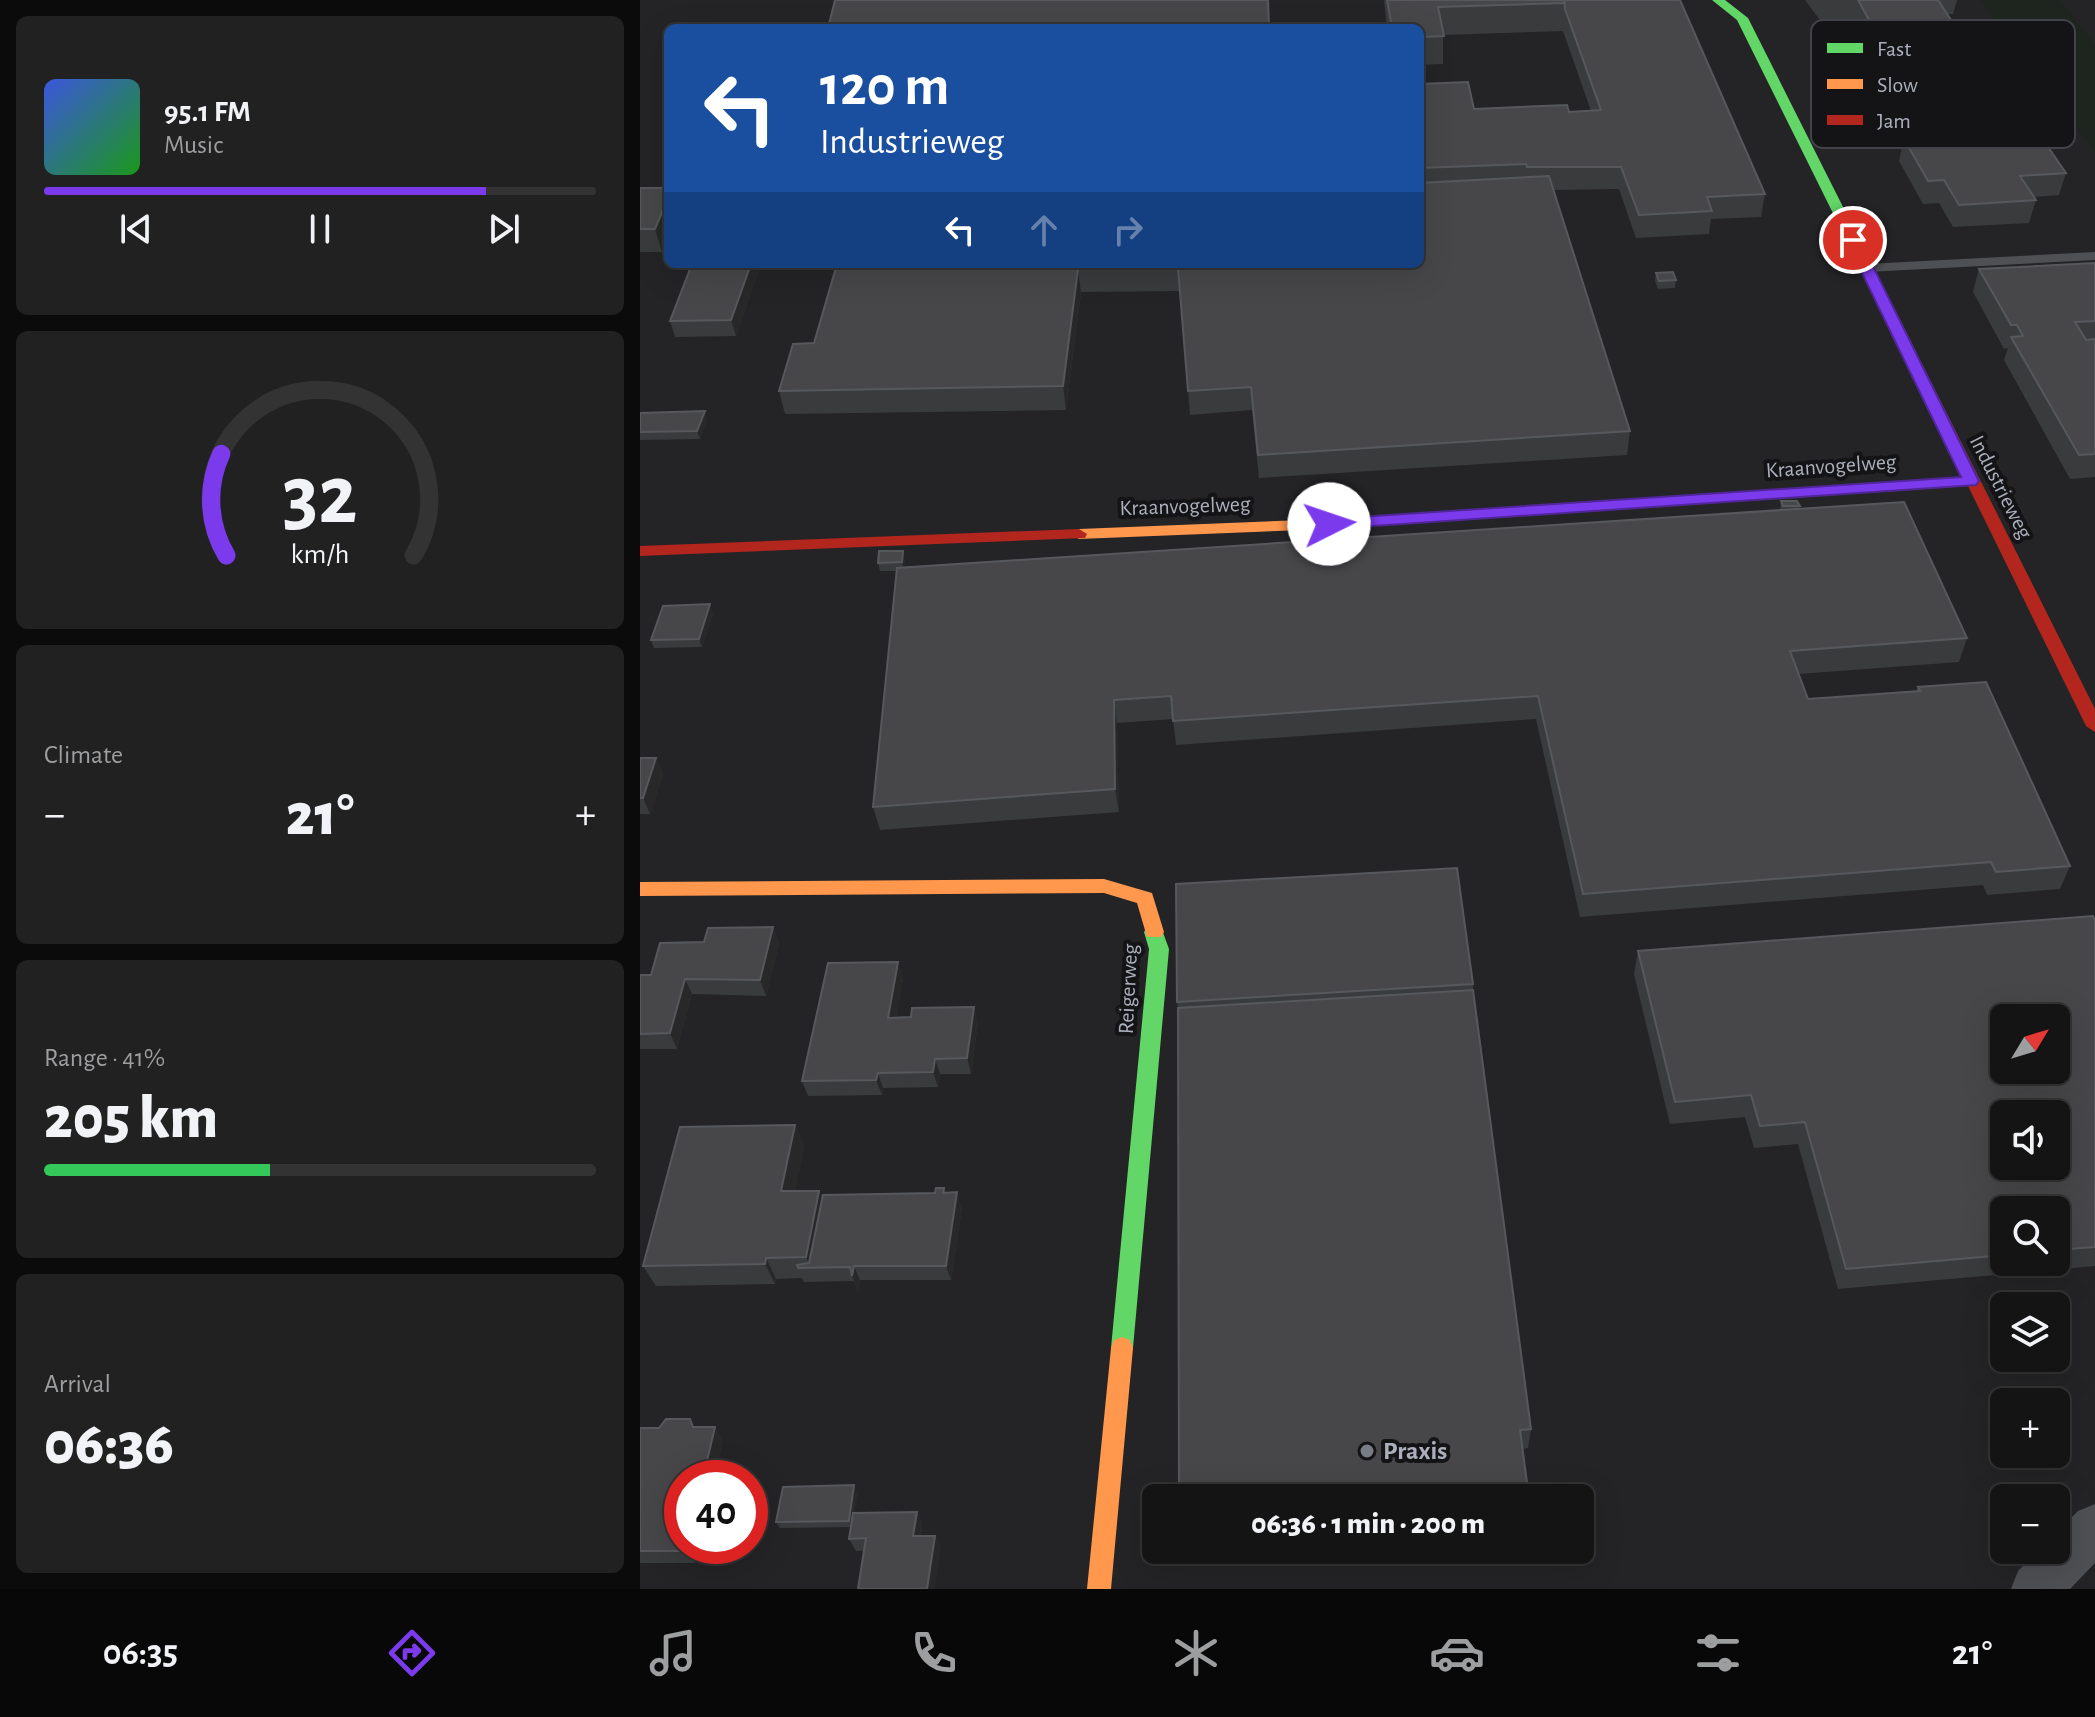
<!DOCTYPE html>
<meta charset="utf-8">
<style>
:root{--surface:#141414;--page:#212122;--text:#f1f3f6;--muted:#9d9ea0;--line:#333334;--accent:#7c3aed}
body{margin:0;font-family:"Alegreya Sans",sans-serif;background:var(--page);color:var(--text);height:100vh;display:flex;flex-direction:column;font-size:30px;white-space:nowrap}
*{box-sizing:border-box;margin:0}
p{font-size:26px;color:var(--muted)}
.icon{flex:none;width:44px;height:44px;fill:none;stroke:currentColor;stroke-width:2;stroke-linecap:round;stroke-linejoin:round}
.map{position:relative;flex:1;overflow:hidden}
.sheet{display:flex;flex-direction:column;gap:16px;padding:16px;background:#0b0b0b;width:640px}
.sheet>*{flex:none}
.guide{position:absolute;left:24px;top:24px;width:760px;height:244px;border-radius:12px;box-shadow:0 8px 32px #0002,0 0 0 2px var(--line);background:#1a4fa0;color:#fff;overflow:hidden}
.needle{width:52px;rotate:52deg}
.controls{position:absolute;left:1350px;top:1004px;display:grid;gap:16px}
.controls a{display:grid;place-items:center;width:80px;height:80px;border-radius:12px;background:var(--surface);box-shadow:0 8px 32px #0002,0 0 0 2px var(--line);font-size:40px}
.speed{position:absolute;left:24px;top:1460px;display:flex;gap:16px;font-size:40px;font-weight:700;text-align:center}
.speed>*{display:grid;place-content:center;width:104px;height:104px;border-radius:50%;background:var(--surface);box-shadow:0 8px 32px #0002,0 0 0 2px var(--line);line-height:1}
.speed .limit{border:12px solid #d22;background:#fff;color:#111}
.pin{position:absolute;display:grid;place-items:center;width:68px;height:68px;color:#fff;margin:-34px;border:4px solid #fff;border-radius:50%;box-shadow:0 2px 8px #0007}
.me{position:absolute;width:88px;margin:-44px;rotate:86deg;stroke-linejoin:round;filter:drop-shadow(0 0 6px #0008)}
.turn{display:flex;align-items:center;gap:28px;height:168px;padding:0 24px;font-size:36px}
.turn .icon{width:104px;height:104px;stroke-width:2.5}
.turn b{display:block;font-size:56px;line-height:68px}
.lanes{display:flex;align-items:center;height:76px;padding:0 24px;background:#0003;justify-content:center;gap:40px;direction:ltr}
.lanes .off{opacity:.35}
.big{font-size:60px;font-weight:800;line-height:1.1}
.sheet .card{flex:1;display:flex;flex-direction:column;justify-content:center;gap:12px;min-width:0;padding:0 28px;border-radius:12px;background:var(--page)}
.sheet .dial{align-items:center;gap:0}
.dial svg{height:208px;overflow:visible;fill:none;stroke:var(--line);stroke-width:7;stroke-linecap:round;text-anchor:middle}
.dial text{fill:var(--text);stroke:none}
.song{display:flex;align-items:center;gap:24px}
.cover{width:96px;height:96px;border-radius:12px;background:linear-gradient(135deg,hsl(230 70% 55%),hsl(120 70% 35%))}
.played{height:8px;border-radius:4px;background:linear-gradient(90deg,var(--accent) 80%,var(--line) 80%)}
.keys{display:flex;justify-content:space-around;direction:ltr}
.heat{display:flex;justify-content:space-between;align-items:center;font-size:44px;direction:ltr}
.charge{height:12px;border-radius:6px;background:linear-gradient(90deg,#34c759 41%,var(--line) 0)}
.trip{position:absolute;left:502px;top:1484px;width:452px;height:80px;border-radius:12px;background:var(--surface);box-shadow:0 8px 32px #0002,0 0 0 2px var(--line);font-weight:800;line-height:80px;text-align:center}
.tab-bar{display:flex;height:128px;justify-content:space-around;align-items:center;background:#080808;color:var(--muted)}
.tab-bar .icon{width:56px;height:56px}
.tab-bar .current{color:var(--accent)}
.tab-bar b{font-size:36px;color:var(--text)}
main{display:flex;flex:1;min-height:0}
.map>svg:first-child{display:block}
</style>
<main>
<section class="sheet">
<div class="card">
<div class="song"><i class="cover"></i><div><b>95.1 FM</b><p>Music</p></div></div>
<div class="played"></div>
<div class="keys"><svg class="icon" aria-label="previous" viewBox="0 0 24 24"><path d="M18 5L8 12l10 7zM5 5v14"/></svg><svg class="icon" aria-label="pause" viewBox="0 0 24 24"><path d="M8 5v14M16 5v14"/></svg><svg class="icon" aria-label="next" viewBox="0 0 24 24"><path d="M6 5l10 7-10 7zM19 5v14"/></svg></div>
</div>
<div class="card dial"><svg viewBox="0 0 100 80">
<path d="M14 69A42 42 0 1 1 86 69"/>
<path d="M14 69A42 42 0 0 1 12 30" stroke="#7c3aed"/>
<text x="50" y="56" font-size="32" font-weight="700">32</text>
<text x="50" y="72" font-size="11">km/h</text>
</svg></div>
<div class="card"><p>Climate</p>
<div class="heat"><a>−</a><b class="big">21°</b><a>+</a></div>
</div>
<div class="card"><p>Range · 41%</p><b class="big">205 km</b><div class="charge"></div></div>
<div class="card"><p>Arrival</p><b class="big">06:36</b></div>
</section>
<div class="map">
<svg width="1455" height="1589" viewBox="0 0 1455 1589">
<rect width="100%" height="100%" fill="#1a1a1b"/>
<path fill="#242427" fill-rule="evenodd" d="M0 0H1455V1589H0ZM28 28H780V264H28ZM1364 1018H1416V1070H1364ZM1364 1114H1416V1166H1364ZM1364 1210H1416V1262H1364ZM1364 1306H1416V1358H1364ZM1364 1402H1416V1454H1364ZM42 1478H110V1546H42ZM516 1498H940V1550H516ZM1364 1498H1416V1550H1364Z"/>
<path fill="#1e251f" d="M1340 0H1420L1455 45V152Z"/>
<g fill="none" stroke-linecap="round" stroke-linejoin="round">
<path fill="#4e5054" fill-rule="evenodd" d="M1455 252V260L1227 272 1220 268 1227 264Z"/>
<path fill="#4e5054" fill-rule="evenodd" d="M1455 1504V1563L1430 1589H1371L1378 1571 1399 1550H1416V1533L1438 1511Z"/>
<path fill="#63d668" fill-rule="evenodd" d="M1072 0H1085L1108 18 1276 352 1274 355 1269 356 1262 352 1097 20Z
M514 924 521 927 529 949 493 1348 490 1356 482 1359 474 1356 471 1348 509 949 504 932 507 927Z"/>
<path fill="#ff974d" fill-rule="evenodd" d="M871 507 877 508 879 512 877 516 689 529 439 539 431 534 439 529 689 519Z
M464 879 512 893 524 932 521 937H507L497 903 464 893 0 896V882Z
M482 1337 490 1340 493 1348 471 1589H447L471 1348 474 1340Z"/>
<path fill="#b3261e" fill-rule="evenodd" d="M1269 348 1276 352 1455 709V732L1446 726 1328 486 871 517 863 512 871 507 1323 477 1262 352Z
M439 529 447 534 445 538 0 556V546Z"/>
</g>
<path fill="#3a3b3d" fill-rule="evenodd" d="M744 0H1040L1125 194 1121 217 1071 219 1069 234 996 238 979 189 914 190 990 431 987 455 619 478 612 410 550 415 540 291 441 292 426 410 145 414 139 391 174 343 197 264H780V84L834 109 929 112 951 111 923 31 803 35V64L780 65V28H747Z
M1165 0H1317L1313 14H1308L1313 23 1308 44 1229 48 1212 19 1180 20Z
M1294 70 1398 108 1391 130 1247 138 1232 112 1236 90 1290 88Z
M1264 139 1426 173 1419 195 1394 197 1396 200 1389 223 1313 227 1299 203 1283 204 1259 161Z
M0 188H28V238L22 252H0Z
M1455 263V477L1430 479 1364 360 1368 348 1364 349 1333 292 1339 269Z
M52 264H121L96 336 35 337 30 321Z
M1016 273 1036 280 1035 288 1018 289 1015 281Z
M0 413 67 419 60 439 0 440Z
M1141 501 1160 506 1159 509 1327 638 1319 662 1159 674 1168 699 1276 691 1278 687 1430 866 1420 889 1347 895 1343 885 940 917 896 719 536 745 533 719 477 723 479 812 240 830 233 807 257 571H240L238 563 265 559 264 567 1140 510Z
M73 613 62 647 14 648 11 640Z
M0 758H16L23 774 10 814H0Z
M1455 921V1266L1198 1289 1158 1144 1114 1148 1105 1117 1030 1124 994 974 998 951ZM1364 1210H1416V1262H1364Z
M133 927 139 943 126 996 52 994 37 1049H0V975H11L64 942Z
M263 978 256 1017 338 1022 331 1074H300L298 1087 243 1088 242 1095 168 1096 162 1081Z
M833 984V990L891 1429 888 1448 883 1449 538 1008 537 1002Z
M155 1125 164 1147 155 1191H179L182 1197 295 1193 304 1188 306 1193 322 1207 311 1280H220L218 1290 214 1281 164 1282 162 1278 136 1279 135 1284 16 1286 3 1266Z
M75 1427 83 1440 74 1478H42V1546H59L55 1563H0V1428Z
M218 1492 214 1513 277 1512 282 1524 281 1536H295L301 1548 216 1551 209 1539 211 1527 140 1528 136 1522Z
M542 1550H614L543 1555Z"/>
<path fill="#282829" d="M28 198V238L22 252 15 229Z
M111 264H121L96 336 91 320Z
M438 269 441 292 426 410 423 386Z
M65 411 67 419 60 439 57 431Z
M263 551 265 559 264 570 262 562Z
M70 604 73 613 62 647 59 639Z
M474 700 477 723 479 812 475 789Z
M16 758 23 774 10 814 3 798Z
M133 927 139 943 126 996 120 980Z
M258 962 263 978 253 1033 248 1018Z
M45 979 52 994 37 1049 30 1033Z
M334 1007 338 1022 331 1074 327 1058Z
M295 1059 300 1074 298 1087 293 1072Z
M238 1073 243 1088 242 1095 236 1080Z
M155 1125 164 1147 151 1212 141 1191Z
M179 1191 188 1212 171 1268 166 1257Z
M317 1192 322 1207 311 1280 306 1266Z
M126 1258 136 1279 135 1284 125 1264Z
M214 1266 220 1280 218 1290 212 1276Z
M75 1427 83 1440 74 1478H63Z
M214 1485 218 1492 212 1527 209 1521Z
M277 1512 282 1524 279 1548 273 1536Z
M295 1536 301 1548 295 1589H287Z
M48 1546H59L55 1563 47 1551Z"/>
<path fill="#47474a" stroke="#56585c" stroke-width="2" fill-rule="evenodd" d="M195 0H628L629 28H188Z
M747 0H924L925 3 798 7 804 36 780 37V28H752Z
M924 0H1040L1125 194 1067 197 1072 211 999 215 981 167H887L886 164 780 168V84L828 82 834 109 927 105 929 112 961 110 925 9Z
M1218 0H1298L1313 23 1233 27Z
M1397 131 1426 173 1380 176 1396 200 1319 205 1304 180 1288 181 1264 139Z
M909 176 990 431 618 455 611 387 548 391 538 268 438 269 423 386 139 391 153 344 174 343 197 264H780V183Z
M0 188H28V198L15 229H0Z
M1455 263V321L1435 322 1446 340 1455 339V454L1439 455 1371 337 1383 336 1377 325H1371L1339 269Z
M52 264H111L91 320 30 321Z
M1033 272 1036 280 1019 281 1016 273Z
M65 411 57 431 0 432V413Z
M1141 501H1157L1160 506H1143Z
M1264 502 1327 638 1150 651 1168 699 1280 691 1278 687 1346 682 1430 866 1356 872 1351 862 943 894 898 696 533 721 531 696 474 700 475 789 233 807 257 568Z
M239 551H263L262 562 238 563Z
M70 604 59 639 11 640 23 606Z
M0 758H16L3 798H0Z
M817 868 833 984 537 1002 536 884Z
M1453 916 1455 921V1247L1416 1250V1210H1364V1255L1206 1269 1165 1122 1120 1126 1111 1095 1035 1102 998 951ZM1364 1018H1416V1070H1364ZM1364 1114H1416V1166H1364Z
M133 927 120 980 45 979 30 1033 0 1034V975H11L20 943 64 942 68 928Z
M258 962 248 1018 271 1017 272 1008 334 1007 327 1058 295 1059 293 1072 238 1073 236 1080 162 1081 188 963Z
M833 990 891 1429 880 1430 889 1498H539L538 1008Z
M155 1125 141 1191H179L166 1257 126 1258 125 1264 3 1266 40 1127Z
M296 1188H304L303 1193 317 1192 306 1266H214L212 1276 210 1267 158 1268 157 1265 169 1263 183 1195 295 1193Z
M26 1419H50L53 1427H75L63 1478H42V1546H48L47 1551H0V1428H19Z
M214 1485 209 1521 136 1522 143 1487Z
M277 1512 273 1536H295L287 1589H218L226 1538 209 1539 213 1513Z"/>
<path fill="#7c3aed" stroke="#51269a" stroke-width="2" d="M1213 236 1220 240 1339 481 1336 485 689 529 681 524 689 519 1321 477 1206 240Z"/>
<circle fill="#787c84" stroke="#141417" stroke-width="3" cx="727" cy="1451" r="8"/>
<g text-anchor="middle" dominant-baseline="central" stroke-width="8" stroke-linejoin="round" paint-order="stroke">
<g font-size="22" fill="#abb0bc" stroke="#141417">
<text transform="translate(1191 466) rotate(-4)">Kraanvogelweg</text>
<text transform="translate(1361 487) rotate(63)">Industrieweg</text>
<text transform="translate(545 506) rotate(-2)">Kraanvogelweg</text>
<text transform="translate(488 989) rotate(-87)">Reigerweg</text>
</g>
<g font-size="26" font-weight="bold" fill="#abb0bc" stroke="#141417" text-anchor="start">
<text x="743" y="1451">Praxis</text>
</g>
</g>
<rect x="1171" y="20" width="264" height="128" rx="12" fill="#141417" stroke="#414349" stroke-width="2"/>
<rect x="1187" y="43" width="36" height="10" fill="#63d668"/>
<rect x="1187" y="79" width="36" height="10" fill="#ff974d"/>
<rect x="1187" y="115" width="36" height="10" fill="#b3261e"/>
<g font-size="22" fill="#abb0bc">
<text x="1237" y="56">Fast</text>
<text x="1237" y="92">Slow</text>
<text x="1237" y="128">Jam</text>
</g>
</svg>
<div class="controls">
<a><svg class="needle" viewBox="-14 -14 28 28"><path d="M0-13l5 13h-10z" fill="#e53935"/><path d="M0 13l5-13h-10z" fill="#9d9ea0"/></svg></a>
<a><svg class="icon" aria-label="sound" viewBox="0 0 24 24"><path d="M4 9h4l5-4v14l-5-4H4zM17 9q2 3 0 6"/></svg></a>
<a><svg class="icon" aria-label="search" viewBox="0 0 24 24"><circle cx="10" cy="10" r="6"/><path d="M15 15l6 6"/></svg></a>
<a><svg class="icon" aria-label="layers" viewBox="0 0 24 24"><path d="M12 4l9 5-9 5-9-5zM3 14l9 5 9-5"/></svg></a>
<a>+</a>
<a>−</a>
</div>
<div class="speed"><div class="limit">40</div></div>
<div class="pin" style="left:1213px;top:240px;background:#d93025"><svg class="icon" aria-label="arrive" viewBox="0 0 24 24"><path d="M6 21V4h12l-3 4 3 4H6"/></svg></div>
<svg class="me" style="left:689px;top:524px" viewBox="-20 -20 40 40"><circle r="19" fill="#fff"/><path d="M0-13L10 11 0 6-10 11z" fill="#7c3aed"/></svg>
<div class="trip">06:36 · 1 min · 200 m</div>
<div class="guide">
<div class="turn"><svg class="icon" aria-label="left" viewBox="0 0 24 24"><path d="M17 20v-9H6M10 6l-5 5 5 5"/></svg><div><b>120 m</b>Industrieweg</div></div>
<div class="lanes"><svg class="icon" aria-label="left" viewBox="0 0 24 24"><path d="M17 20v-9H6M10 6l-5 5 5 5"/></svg><svg class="icon off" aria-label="ahead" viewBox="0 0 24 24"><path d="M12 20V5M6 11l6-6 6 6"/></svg><svg class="icon off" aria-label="right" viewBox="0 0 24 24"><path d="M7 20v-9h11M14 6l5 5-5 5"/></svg></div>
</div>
</div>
</main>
<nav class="tab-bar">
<b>06:35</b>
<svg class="icon current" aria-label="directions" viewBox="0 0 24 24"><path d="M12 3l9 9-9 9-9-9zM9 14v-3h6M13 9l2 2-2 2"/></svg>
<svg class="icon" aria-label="music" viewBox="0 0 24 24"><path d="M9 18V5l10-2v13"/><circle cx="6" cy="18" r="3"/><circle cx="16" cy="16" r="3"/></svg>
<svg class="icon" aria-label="phone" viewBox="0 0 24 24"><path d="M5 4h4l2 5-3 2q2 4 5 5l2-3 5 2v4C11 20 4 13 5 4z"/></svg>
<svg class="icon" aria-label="climate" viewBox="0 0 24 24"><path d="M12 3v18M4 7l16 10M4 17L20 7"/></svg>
<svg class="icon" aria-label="car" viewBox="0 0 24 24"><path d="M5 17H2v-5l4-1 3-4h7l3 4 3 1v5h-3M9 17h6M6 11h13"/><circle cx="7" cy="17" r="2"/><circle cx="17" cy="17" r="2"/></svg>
<svg class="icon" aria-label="filters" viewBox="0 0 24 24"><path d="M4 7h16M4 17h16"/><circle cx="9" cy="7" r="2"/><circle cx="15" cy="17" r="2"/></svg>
<b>21°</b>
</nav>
